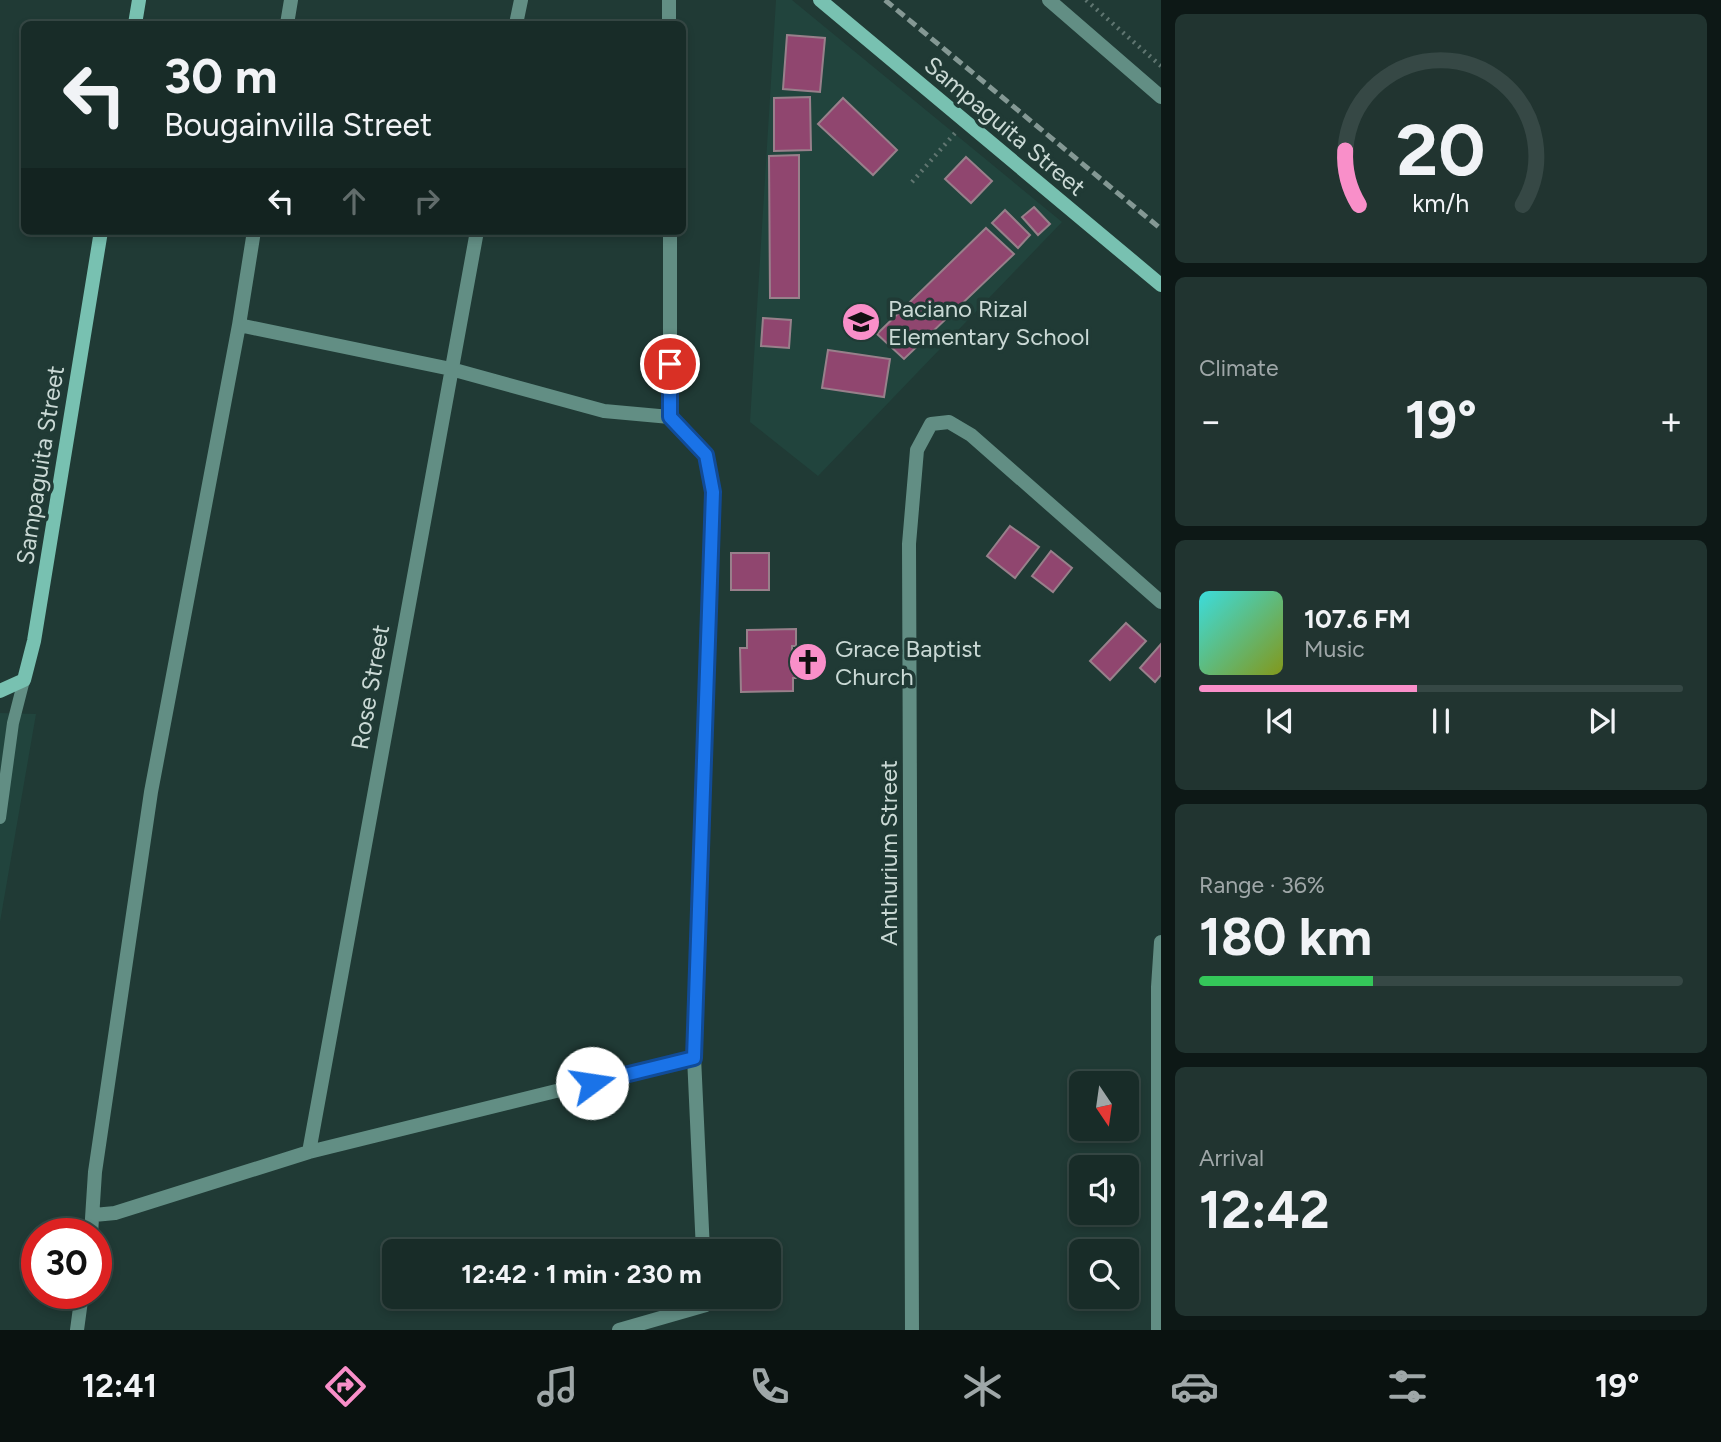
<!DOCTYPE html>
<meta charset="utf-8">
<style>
:root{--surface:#182c28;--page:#213430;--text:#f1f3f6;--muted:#9fa7a8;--line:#364845;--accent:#f98fc9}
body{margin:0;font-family:Figtree,sans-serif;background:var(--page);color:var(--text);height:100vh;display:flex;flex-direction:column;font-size:26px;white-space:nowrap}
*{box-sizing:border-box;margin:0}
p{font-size:23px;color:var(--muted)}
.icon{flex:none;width:38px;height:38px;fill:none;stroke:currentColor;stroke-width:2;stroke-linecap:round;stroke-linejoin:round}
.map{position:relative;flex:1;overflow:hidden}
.details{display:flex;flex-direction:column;gap:14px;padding:14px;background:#0d1816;width:560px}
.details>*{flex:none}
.hud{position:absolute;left:21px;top:21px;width:665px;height:214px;border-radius:10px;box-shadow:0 4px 10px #0003,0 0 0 2px var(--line);background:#182c28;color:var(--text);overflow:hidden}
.needle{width:46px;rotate:167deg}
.controls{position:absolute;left:1069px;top:1071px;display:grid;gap:14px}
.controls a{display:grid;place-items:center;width:70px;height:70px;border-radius:10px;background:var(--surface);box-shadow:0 4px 10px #0003,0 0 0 2px var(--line);font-size:35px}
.speed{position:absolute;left:21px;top:1218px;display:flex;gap:14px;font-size:35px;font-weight:700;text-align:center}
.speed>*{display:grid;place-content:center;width:91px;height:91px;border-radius:50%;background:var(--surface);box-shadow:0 4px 10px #0003,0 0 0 2px var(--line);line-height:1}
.speed .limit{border:10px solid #d22;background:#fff;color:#111}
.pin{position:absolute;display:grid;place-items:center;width:60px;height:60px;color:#fff;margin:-30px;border:4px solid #fff;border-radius:50%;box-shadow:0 2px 7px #0007}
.me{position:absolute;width:77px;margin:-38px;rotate:76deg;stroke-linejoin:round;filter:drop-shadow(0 0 5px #0008)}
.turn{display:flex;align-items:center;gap:24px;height:147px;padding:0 28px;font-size:32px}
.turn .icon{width:91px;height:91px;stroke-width:2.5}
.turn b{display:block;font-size:49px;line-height:60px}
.lanes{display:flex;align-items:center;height:66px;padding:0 28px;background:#0003;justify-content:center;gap:35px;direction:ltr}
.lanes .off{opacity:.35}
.big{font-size:52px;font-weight:700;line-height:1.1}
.details .tile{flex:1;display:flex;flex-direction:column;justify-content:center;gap:10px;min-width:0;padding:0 24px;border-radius:10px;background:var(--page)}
.details .dial{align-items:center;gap:0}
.dial svg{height:182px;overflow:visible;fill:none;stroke:var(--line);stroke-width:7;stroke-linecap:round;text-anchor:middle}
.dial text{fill:var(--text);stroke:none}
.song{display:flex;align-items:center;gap:21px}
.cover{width:84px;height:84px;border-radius:10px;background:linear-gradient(135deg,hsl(180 70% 55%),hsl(70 70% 35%))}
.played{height:7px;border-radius:4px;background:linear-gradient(90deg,var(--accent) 45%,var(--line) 45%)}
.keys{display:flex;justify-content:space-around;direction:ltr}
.heat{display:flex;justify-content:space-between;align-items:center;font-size:38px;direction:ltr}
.charge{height:10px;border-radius:5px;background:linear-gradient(90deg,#34c759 36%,var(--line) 0)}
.trip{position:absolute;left:382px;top:1239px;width:399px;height:70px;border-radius:10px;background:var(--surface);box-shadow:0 4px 10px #0003,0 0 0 2px var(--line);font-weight:700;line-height:70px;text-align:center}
.tab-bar{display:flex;height:112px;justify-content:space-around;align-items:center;background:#0a1210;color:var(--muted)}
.tab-bar .icon{width:49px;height:49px}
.tab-bar .selected{color:var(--accent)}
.tab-bar b{font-size:32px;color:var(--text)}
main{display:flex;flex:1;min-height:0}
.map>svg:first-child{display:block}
</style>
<main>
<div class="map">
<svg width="1161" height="1330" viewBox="0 0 1161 1330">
<rect width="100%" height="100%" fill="#203a35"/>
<path fill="#21443d" d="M776 0H792L1062 222 818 476 750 422Z
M0 713 36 714 0 922Z"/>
<path fill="#90466f" stroke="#98808b" stroke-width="2" d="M787 35 825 38 820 92 783 89Z
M810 97 811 150 774 151V98Z
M843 98 897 150 873 175 818 124Z
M799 155V298H770L769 156Z
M966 157 992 181 971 203 945 179Z
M1034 207 1050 224 1038 235 1022 217Z
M1005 210 1030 235 1018 248 992 223Z
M986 228 1014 254 904 359 877 334Z
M763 318 791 320 789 348 761 346Z
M828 350 890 359 884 397 822 388Z
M1010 526 1039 547 1015 578 987 556Z
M1051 551 1072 568 1053 592 1032 576Z
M731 553H769V590H731Z
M1126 623 1146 641 1110 680 1090 661Z
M796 629V646H792V659H804L805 678H793V691L741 692 740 648H747V630Z
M1161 644V675L1155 682 1140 668Z"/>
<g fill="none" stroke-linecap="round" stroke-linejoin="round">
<path stroke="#607671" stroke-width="4.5" stroke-dasharray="2 5" stroke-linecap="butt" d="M1086 0 1161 66
M912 182 955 133"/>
<path stroke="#628e84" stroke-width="12" d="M0 818 13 723 24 680"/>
<path stroke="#628e84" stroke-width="14" d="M1049 0 1161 97
M287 24 291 0
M516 24 521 0
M669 24V0
M670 231V417L706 455 713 492 694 1057 703 1251
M239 325 451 369 604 411 670 417
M309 1152 477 231
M94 1215 115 1213 309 1152 694 1057
M91 1234 95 1172 151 792 239 325 254 231
M77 1330 82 1293
M619 1330 706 1305 705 1297
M912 1330 909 544 917 450 931 424 949 422 971 435 1161 602
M1158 1330V987L1161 942"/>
<path stroke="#78c1b1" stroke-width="14" d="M820 0 1161 285
M135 24 139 0
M0 691 24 680 34 641 101 231"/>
<path stroke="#849894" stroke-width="5" stroke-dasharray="10 5" stroke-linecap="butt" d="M885 0 1161 229"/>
</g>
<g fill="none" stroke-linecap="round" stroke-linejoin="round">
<defs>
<path id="route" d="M592 1083 694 1058 713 492 706 455 670 417V364"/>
</defs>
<use href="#route" stroke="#114b97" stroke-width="18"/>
<use href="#route" stroke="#1a73e8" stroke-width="12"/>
</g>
<defs>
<symbol id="school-disc" viewBox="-11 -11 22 22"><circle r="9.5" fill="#f98fc9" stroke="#203a35"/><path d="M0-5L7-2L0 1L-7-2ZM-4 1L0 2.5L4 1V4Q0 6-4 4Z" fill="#111"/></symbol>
<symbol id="church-disc" viewBox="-11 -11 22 22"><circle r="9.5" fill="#f98fc9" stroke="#203a35"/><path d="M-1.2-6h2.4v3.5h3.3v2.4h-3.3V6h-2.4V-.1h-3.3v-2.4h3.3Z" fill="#111"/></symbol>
</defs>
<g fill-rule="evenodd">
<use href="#school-disc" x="839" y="300" width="44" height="44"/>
<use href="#church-disc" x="786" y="640" width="44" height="44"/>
</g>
<g text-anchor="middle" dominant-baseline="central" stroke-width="7" stroke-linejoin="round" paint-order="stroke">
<g font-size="24" fill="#cad9d5" stroke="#203a35">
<text transform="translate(1005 126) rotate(40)">Sampaguita Street</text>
<text transform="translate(40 465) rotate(-81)">Sampaguita Street</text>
<text transform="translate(370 687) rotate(-80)">Rose Street</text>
<text transform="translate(888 853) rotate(-90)">Anthurium Street</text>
</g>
<g font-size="24" fill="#cad9d5" stroke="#203a35" text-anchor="start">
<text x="888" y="308">Paciano Rizal<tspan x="888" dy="28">Elementary School</tspan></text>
<text x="835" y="648">Grace Baptist<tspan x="835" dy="28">Church</tspan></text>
</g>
</g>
</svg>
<div class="controls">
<a><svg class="needle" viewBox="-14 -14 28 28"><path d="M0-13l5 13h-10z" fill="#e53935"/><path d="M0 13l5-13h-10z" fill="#9fa7a8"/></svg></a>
<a><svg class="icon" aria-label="sound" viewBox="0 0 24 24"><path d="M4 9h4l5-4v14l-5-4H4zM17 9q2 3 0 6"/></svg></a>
<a><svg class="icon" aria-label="search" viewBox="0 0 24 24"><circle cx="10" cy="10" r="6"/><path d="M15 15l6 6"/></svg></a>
</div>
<div class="speed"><div class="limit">30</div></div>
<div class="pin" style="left:670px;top:364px;background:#d93025"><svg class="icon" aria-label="arrive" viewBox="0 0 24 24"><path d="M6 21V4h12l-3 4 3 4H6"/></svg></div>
<svg class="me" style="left:592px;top:1083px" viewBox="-20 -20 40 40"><circle r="19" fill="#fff"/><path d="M0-13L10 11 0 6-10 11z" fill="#1a73e8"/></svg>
<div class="trip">12:42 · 1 min · 230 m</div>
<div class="hud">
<div class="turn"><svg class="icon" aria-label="left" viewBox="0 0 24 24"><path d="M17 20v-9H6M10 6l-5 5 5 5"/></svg><div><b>30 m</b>Bougainvilla Street</div></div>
<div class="lanes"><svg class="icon" aria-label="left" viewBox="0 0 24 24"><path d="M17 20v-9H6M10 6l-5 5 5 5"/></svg><svg class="icon off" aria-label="ahead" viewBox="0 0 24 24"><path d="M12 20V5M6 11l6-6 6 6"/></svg><svg class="icon off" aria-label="right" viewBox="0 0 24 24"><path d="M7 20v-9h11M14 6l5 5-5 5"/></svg></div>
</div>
</div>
<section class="details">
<div class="tile dial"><svg viewBox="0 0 100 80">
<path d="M14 69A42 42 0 1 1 86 69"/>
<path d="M14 69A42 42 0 0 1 8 45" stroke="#f98fc9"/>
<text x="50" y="56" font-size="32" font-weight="700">20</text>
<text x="50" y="72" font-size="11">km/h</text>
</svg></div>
<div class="tile"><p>Climate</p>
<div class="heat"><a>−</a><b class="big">19°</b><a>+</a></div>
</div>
<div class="tile">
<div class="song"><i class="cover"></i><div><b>107.6 FM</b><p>Music</p></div></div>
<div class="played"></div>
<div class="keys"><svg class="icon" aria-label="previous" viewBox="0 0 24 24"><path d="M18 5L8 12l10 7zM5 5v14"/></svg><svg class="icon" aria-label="pause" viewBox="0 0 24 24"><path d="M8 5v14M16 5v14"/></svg><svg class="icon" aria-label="next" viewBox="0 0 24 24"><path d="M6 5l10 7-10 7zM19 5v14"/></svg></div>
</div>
<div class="tile"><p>Range · 36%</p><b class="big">180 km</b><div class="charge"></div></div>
<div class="tile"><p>Arrival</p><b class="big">12:42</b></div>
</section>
</main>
<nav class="tab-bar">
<b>12:41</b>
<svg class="icon selected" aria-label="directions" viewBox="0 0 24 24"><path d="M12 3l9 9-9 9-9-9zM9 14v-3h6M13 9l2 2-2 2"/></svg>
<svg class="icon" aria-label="music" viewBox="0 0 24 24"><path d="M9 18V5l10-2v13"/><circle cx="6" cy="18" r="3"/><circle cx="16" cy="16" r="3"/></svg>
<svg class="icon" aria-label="phone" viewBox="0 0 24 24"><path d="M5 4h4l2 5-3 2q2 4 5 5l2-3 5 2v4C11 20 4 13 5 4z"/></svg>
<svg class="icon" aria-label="climate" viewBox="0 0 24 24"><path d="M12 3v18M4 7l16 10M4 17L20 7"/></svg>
<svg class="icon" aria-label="car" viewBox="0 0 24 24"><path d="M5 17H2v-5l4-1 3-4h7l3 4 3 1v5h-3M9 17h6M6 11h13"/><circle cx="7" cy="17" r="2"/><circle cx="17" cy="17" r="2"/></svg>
<svg class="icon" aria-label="filters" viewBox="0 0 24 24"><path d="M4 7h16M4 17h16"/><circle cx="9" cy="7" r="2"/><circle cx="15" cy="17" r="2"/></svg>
<b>19°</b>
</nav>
